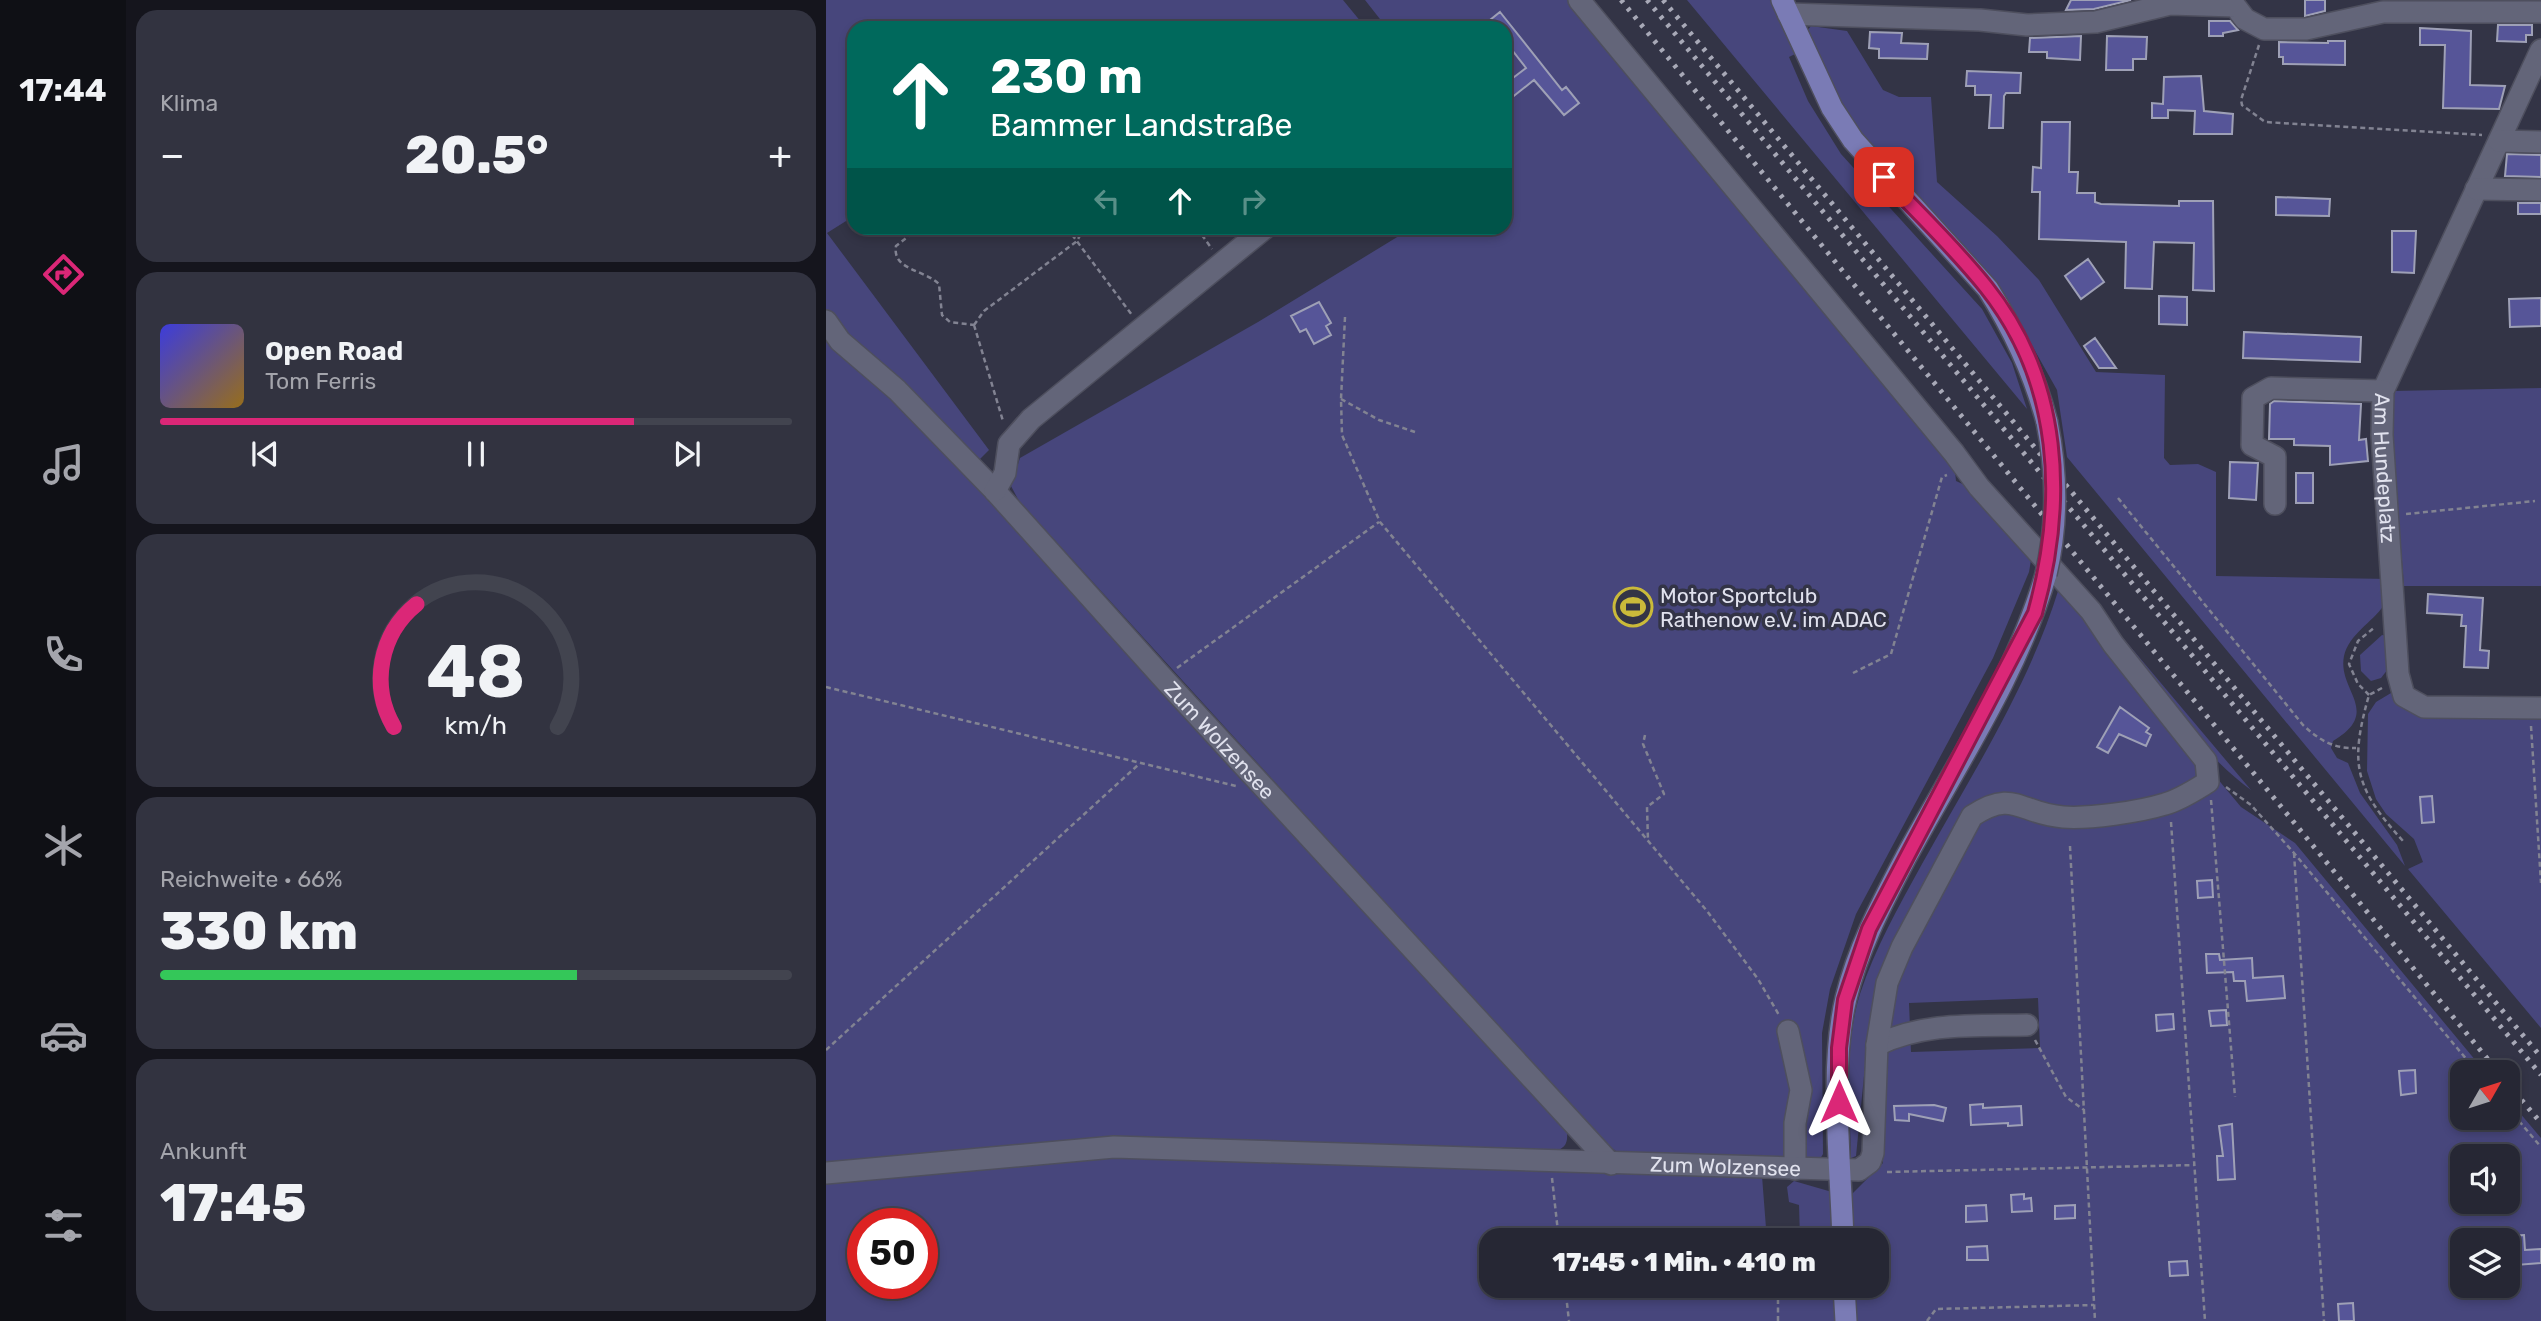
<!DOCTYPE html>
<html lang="de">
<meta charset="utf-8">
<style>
:root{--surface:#262734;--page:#323340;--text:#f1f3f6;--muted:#a4a5ac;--line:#42444f;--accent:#db2777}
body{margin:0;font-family:Rubik,sans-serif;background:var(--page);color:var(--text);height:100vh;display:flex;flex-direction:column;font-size:26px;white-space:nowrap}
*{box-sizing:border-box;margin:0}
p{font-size:23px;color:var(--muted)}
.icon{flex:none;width:38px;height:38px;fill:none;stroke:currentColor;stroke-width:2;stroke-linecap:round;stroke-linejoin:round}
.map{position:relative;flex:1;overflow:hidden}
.panel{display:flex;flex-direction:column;gap:10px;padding:10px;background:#15151d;width:700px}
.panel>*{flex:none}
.guide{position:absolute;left:21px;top:21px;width:665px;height:214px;border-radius:21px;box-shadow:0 4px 10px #0003,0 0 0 2px var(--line);background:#00695c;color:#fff;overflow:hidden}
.needle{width:46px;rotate:51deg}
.buttons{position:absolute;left:1624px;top:1060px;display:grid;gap:14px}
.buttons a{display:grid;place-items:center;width:70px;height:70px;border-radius:14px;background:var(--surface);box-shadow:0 4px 10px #0003,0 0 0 2px var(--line);font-size:35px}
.speed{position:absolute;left:21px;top:1208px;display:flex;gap:14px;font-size:35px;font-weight:700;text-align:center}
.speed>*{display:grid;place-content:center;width:91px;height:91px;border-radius:50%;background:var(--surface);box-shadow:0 4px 10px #0003,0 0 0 2px var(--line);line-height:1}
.speed .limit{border:10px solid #d22;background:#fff;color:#111}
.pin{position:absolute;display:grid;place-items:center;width:60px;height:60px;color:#fff;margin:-30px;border-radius:14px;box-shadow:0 4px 10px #0006}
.me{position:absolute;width:77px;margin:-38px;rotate:0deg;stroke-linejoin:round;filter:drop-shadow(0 0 5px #0008)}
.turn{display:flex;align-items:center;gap:24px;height:147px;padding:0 28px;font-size:32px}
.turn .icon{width:91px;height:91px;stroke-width:2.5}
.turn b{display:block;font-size:49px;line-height:60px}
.lanes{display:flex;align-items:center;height:66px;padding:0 28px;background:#0003;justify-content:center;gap:35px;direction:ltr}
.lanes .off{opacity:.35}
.big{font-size:52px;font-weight:800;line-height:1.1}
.panel .card{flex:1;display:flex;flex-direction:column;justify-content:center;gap:10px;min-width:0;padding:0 24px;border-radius:21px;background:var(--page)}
.panel .dial{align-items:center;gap:0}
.dial svg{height:182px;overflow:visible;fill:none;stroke:var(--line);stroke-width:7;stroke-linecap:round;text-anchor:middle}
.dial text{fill:var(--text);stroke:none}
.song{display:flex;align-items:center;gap:21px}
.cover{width:84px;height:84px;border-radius:10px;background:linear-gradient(135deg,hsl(240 70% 55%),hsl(40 70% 35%))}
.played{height:7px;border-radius:4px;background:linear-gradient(90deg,var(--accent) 75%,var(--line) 75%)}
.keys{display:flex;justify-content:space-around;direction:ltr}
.heat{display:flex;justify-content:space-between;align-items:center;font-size:38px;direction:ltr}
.charge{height:10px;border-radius:5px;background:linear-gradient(90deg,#34c759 66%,var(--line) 0)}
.trip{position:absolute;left:653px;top:1228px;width:410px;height:70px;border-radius:21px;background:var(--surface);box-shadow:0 4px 10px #0003,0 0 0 2px var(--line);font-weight:800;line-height:70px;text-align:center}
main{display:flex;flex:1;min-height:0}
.tab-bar{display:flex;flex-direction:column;width:126px;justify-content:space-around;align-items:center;background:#0f1015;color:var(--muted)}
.tab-bar .icon{width:49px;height:49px}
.tab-bar .current{color:var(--accent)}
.tab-bar b{font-size:32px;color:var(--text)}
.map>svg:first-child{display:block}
</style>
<main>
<nav class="tab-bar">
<b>17:44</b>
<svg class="icon current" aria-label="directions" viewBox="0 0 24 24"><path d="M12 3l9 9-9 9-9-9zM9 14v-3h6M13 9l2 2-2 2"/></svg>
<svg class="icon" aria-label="music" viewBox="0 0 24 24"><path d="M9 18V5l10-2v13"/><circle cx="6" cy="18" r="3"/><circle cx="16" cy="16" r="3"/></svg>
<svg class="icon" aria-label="phone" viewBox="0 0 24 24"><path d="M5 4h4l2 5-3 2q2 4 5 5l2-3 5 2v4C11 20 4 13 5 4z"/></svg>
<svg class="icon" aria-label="climate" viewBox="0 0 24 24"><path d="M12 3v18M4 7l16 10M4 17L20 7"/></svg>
<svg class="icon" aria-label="car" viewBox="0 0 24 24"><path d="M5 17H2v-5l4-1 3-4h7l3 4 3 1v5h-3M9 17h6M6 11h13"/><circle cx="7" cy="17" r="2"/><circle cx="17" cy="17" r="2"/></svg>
<svg class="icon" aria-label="filters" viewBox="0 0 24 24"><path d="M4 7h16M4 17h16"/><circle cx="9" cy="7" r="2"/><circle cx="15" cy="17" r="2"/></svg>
</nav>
<section class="panel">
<div class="card"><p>Klima</p>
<div class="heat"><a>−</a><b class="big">20.5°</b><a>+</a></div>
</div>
<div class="card">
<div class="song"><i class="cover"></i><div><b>Open Road</b><p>Tom Ferris</p></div></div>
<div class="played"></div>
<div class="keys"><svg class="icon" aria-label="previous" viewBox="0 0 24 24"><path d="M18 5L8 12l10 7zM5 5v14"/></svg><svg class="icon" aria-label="pause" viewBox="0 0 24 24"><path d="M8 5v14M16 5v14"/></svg><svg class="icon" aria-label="next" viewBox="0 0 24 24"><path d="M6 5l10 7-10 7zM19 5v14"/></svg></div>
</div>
<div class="card dial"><svg viewBox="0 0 100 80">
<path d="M14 69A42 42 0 1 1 86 69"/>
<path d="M14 69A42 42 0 0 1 24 15" stroke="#db2777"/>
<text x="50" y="56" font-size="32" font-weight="700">48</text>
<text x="50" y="72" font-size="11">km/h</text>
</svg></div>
<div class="card"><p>Reichweite · 66%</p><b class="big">330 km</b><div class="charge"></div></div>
<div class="card"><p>Ankunft</p><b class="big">17:45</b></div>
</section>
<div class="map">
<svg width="1715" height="1321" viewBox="0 0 1715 1321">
<rect width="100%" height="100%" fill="#333446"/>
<path fill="#47467c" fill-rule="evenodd" d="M0 0H517L540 28H360L357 24 351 28H28V216L1 233 163 450 142 471 741 1132C742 1144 739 1148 727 1152L282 1143 0 1169Z
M539 0H742L817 94 1128 462 1130 481 1143 487 1206 554 1203 572 1167 658 1030 914 1004 989 996 1033 997 1154 994 1159 795 1155 773 1138 193 501 185 486 194 458 432 322 586 228H679V28H561Z
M861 0H945L969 54 963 57 982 101 1015 154 1156 309 1186 363 1201 409Z
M985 26 1021 31 1057 90 1073 97H1105L1111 182 1171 236 1213 280 1270 372 1339 375 1338 458 1344 465 1372 464 1390 472V576L1563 579C1562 587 1562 599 1558 605 1546 623 1523 634 1518 656 1511 691 1557 711 1507 741L1505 748 1511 758 1522 763 1534 793 1571 845 1579 866 1241 457 1231 390 1177 294 1135 242 1037 139 989 56 981 31Z
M1715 388V586H1578L1566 434 1567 391Z
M1233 588 1415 807 1469 843 1660 1073H1636V1118H1682V1099L1715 1138V1321H1029L1027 1286H1050V1241H1026L1024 1196 1057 1163 1056 1097 1042 1036 1030 1156 1025 1158C1024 1105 1018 1045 1034 994 1049 948 1073 906 1096 864 1146 774 1203 686 1233 588ZM1212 998 1214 1048 1085 1052 1083 1003ZM1636 1157H1682V1202H1636ZM1636 1241H1682V1286H1636Z
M1281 619 1425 790C1376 755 1313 672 1281 619Z
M1556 635 1561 636 1562 669 1555 678 1545 681 1535 671 1534 655Z
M1570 690 1574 699 1715 712V1028L1582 869 1597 862 1588 839 1560 814 1550 799 1541 771 1542 714 1550 702Z
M286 1152 936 1176 941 1241H665V1286H1010L1011 1321H0V1178ZM37 1223H96V1283H37Z
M968 1181 1006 1192 1009 1236 1003 1241 974 1238 973 1205 963 1202 961 1187Z"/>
<path fill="#565598" stroke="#9ea0b6" stroke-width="2" d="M1245 0H1305L1268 9 1240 10Z
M1479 0H1499V11L1479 16Z
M674 12 736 90 740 87 753 103 738 115 708 80 679 103V84L700 68 679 41V28H654Z
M1383 21H1404L1412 30 1397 33V36H1383Z
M1672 25H1706V35H1700V42L1671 41Z
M1594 28 1645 31 1644 85 1679 86 1673 109 1617 108 1619 45H1594Z
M1044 32 1076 33 1075 43 1102 44 1101 59 1053 58V49L1043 48Z
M1255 36 1254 60 1221 58V52H1203L1204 38Z
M1281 36 1321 37 1320 59H1307V70H1280Z
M1502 41H1519V65L1457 64V57H1453V42L1502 43Z
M1141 71 1195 73 1194 93H1180L1178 96 1177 128H1163L1165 95H1149V86H1140Z
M1375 76 1378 111 1407 114 1406 134H1368L1369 111 1342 110V118H1326V103L1337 104 1338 77Z
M1216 122H1244L1243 172H1252L1251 193H1269V202L1275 204 1353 206V201H1387L1388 291 1367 290 1368 243 1328 242 1326 289 1299 288 1300 242 1213 239 1214 192H1206L1207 167 1215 168Z
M1681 154 1715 155V177L1679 176Z
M1450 197 1504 199 1503 216 1450 215Z
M1692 203H1715V214H1692Z
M1566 231H1590L1588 273 1566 272Z
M1262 259 1278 282 1255 299 1239 276Z
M1333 296 1361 297V325L1333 324Z
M1715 298V326L1684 327 1683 299Z
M493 302 505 323 500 326 505 335 488 344 480 329 474 332 465 316Z
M1418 332 1535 337 1534 362 1417 358Z
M1269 338 1290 368H1273L1258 346Z
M1448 401 1535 404 1533 440 1540 439 1542 461 1504 465V446L1468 445V439H1443L1444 404Z
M1404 462 1432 463 1430 500 1403 498Z
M1470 473H1487V503H1470Z
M1602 594 1657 598 1654 650 1663 651 1662 668 1638 667 1640 626H1635L1636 615 1601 613Z
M1294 707 1323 728 1320 732 1325 735 1320 746 1293 734 1282 753 1271 747Z
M1606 796 1608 822 1596 823 1594 797Z
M1386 880 1387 897 1372 898 1371 881Z
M1380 954H1393L1394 960 1426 958 1427 978 1457 976 1459 998 1421 1001 1419 981H1408L1407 972 1381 973Z
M1400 1010 1401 1025 1385 1026 1383 1011Z
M1347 1014 1348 1029 1331 1031 1330 1015Z
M1589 1070 1590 1093 1575 1095 1573 1071Z
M1157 1104V1108L1195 1106 1196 1125 1182 1126V1123L1145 1125 1144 1105Z
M1108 1105 1120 1108 1117 1121 1083 1114V1121L1069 1120 1068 1106Z
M1406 1124 1409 1179 1392 1180 1391 1156H1397L1393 1126Z
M1198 1194V1199L1205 1198 1206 1211 1186 1212 1185 1195Z
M1160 1205 1161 1221 1140 1222V1206Z
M1249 1205V1218L1229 1219V1206Z
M1698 1235 1699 1250 1715 1249V1263L1690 1265 1689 1256H1685L1683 1236Z
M1161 1246 1162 1260H1141V1247Z
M1361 1261 1362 1275 1344 1276 1343 1262Z
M1527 1303 1528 1321H1513L1512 1304Z"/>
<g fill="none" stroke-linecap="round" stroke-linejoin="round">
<defs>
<g id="minor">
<path d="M962 14 1154 20 1201 25 1270 22 1344 4 1409 6 1419 19 1438 29H1480L1557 12H1715"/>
<path id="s1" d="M1715 50 1557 391 1556 435 1572 674 1578 696 1598 707 1715 708"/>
<path d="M1673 141 1715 142"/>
<path d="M1650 189 1715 190"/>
<path id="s2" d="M0 321 14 341 71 390 169 491 337 678 785 1164"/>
<path d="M169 491 179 473 183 444 205 419 439 228"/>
<path d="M1449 504V457L1426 445 1427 398 1445 388 1557 391"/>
<path d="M962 1031 975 1090 969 1123V1169"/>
<path d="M1051 1045C1098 1022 1149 1026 1201 1025"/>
<path id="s3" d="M0 1173 288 1147 1033 1170 1044 1162 1047 1153 1051 1045 1061 983 1076 947 1146 816C1188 788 1194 814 1237 817 1263 819 1313 812 1339 804 1354 800 1369 790 1382 782L1380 761 1287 644 1265 611 1153 487 1128 453 753 0"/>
</g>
<path id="major" d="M956 0 1006 108 1027 140 1162 289C1189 332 1208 373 1221 422
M1017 1241C1015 1167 1003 1069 1020 998 1032 948 1056 903 1080 857 1129 766 1192 673 1220 574
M1018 1286 1020 1321"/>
</defs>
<use href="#minor" stroke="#4e4f5e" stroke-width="24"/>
<use href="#major" stroke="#4e4f5e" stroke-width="24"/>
<path stroke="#828392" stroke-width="2.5" stroke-dasharray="5 3.5" stroke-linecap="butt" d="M1433 45 1415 100 1416 105 1439 122 1656 135
M93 228 70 246C66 270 97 269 113 284L116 315 124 322 148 325
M241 228 306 315
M371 228 386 249
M519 317 515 399 516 435 554 522 881 911 932 979 953 1015
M148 325 158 311 251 241 258 228
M148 325 177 421
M515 399 553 420 589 432
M1292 498 1477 725C1493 740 1508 749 1530 748
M1580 514 1709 501
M351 668 553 522
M1027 673 1065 654 1116 477 1121 475
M0 687 410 786
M1556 688 1543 695C1523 765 1529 788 1577 841
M1543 695 1532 684 1523 664 1532 641 1549 627
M1705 726 1715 883
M819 735 817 744 838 794 821 807 822 841
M1400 787 1425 805 1468 853 1652 1073
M1385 800 1409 1097
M1345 822 1379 1321
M1244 846 1269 1321
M1468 853 1498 1321
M1209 1040 1240 1097 1258 1110
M0 1050 312 765
M1682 1108 1715 1147
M1061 1172 1369 1165
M726 1178 733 1241
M739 1286 743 1321
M952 1321V1286
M1101 1321 1110 1309 1268 1305"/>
<use href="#minor" stroke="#636579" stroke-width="21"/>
<use href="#major" stroke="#7a7bb5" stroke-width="21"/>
<path stroke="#a8a9b7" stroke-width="5" stroke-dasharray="3.5 7" stroke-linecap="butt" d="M795 0 1673 1073
M821 0 1715 1075
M837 0 1715 1057
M1682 1084 1715 1123"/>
<defs>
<path id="major-bridge" d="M1220 574C1232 523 1231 472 1221 422"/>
</defs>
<use href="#major-bridge" stroke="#4e4f5e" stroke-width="24" stroke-linecap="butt"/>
<use href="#major-bridge" stroke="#7a7bb5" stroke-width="21"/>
</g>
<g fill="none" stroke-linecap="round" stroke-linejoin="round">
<defs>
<path id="route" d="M1013 1102V1048L1019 1000 1043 929 1209 613C1240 502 1236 382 1160 287 1129 248 1092 213 1058 177"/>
</defs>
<use href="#route" stroke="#8e194d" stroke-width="18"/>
<use href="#route" stroke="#db2777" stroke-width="12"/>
</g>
<defs>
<symbol id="stadium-ring" viewBox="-11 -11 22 22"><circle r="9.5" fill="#333446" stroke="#caba3a" stroke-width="1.5"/><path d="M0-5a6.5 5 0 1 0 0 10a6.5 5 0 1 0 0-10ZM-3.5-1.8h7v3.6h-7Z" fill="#caba3a"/></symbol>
</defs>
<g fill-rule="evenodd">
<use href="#stadium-ring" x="785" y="585" width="44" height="44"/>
</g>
<g text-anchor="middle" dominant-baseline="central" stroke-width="7" stroke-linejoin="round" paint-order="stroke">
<g font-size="21" fill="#e1e2ee" stroke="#333446">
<text stroke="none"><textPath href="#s1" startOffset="453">Am Hundeplatz</textPath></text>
<text stroke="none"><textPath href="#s2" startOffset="576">Zum Wolzensee</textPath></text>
<text stroke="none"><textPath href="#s3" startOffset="901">Zum Wolzensee</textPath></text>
</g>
<g font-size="21" fill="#e1e2ee" stroke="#333446" text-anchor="start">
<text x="834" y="595">Motor Sportclub<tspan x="834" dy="24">Rathenow e.V. im ADAC</tspan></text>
</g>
</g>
</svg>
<div class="buttons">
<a><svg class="needle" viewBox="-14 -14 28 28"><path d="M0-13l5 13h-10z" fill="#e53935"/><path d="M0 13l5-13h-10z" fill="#a4a5ac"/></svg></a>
<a><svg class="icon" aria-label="sound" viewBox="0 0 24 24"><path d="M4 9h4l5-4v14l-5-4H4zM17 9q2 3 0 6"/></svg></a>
<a><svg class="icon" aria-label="layers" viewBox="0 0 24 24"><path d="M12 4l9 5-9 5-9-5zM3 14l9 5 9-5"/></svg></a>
</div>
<div class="speed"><div class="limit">50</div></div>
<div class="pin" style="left:1058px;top:177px;background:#d93025"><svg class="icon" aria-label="arrive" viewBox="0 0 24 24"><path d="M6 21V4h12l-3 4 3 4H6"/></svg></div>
<svg class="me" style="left:1013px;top:1102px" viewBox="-20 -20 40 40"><path d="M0-17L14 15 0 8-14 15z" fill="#db2777" stroke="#fff" stroke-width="4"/></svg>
<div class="trip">17:45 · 1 Min. · 410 m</div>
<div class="guide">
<div class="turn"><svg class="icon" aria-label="ahead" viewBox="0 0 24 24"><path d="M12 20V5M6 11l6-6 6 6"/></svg><div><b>230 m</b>Bammer Landstraße</div></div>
<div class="lanes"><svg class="icon off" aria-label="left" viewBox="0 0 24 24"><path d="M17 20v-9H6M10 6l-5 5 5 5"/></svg><svg class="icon" aria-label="ahead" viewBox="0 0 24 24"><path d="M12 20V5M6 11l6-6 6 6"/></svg><svg class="icon off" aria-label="right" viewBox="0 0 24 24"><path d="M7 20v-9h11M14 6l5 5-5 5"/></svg></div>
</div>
</div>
</main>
